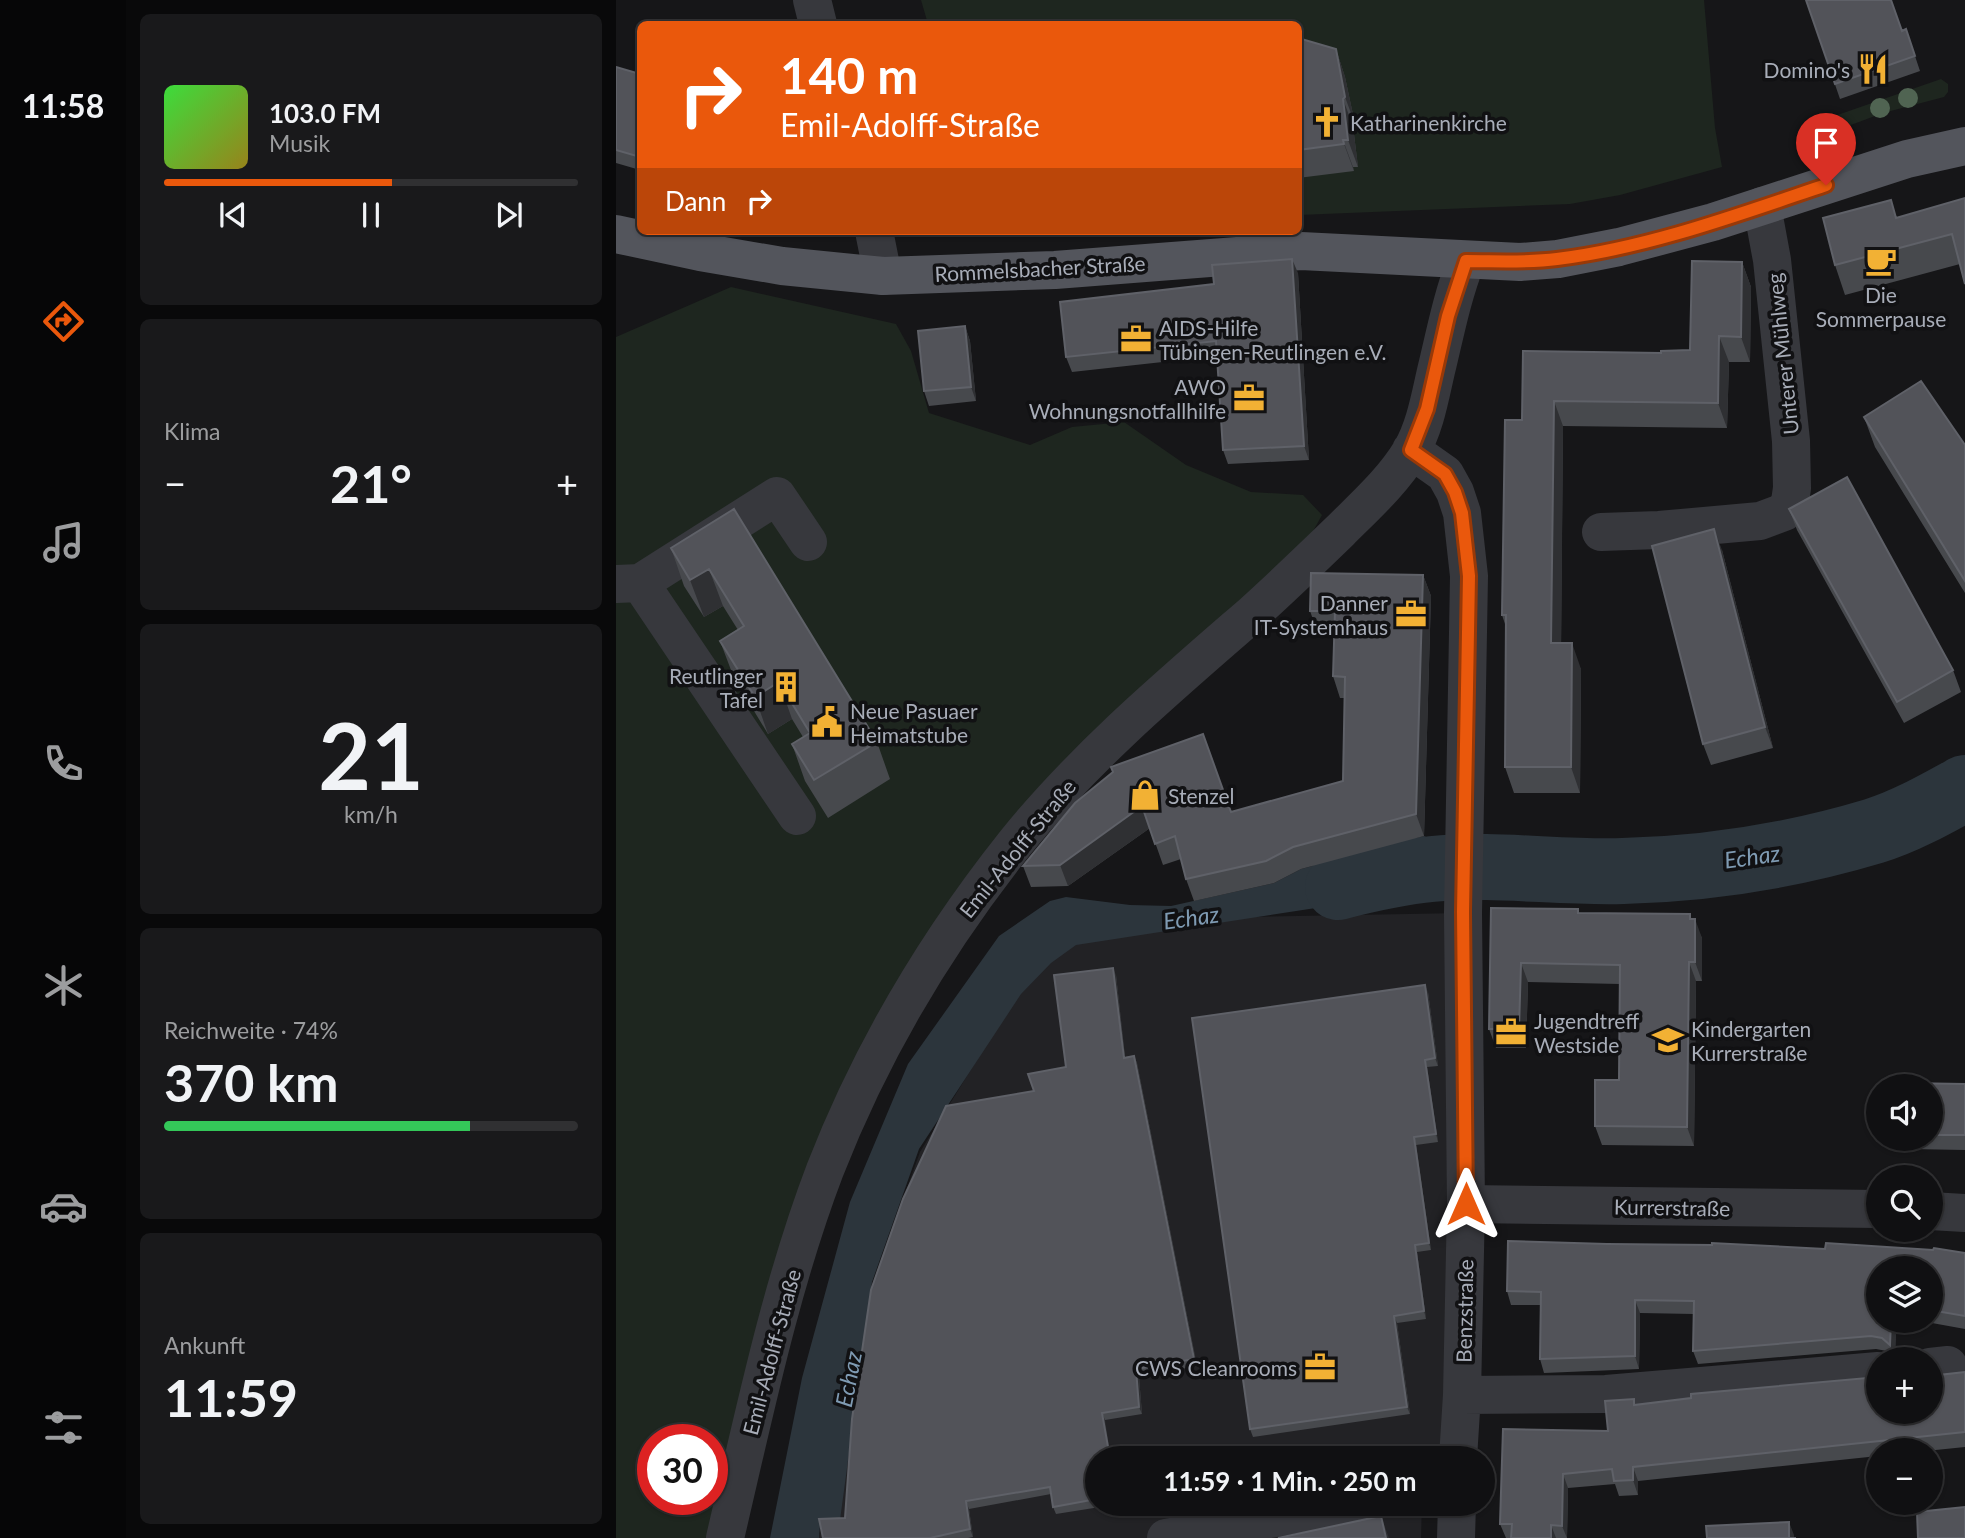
<!DOCTYPE html>
<html lang="de">
<meta charset="utf-8">
<style>
:root{--surface:#101012;--page:#19191b;--text:#f1f3f6;--muted:#9c9d9f;--line:#303032;--accent:#ea580c}
body{margin:0;font-family:Lato,sans-serif;background:var(--page);color:var(--text);height:100vh;display:flex;flex-direction:column;font-size:26px;white-space:nowrap}
*{box-sizing:border-box;margin:0}
p{font-size:23px;color:var(--muted)}
.icon{flex:none;width:38px;height:38px;fill:none;stroke:currentColor;stroke-width:2;stroke-linecap:round;stroke-linejoin:round}
.map{position:relative;flex:1;overflow:hidden}
.side{display:flex;flex-direction:column;gap:14px;padding:14px;background:#09090a;width:490px}
.side>*{flex:none}
.top-card{position:absolute;left:21px;top:21px;width:665px;height:214px;border-radius:10px;box-shadow:0 2px 5px #0004,0 0 0 2px var(--line);background:#ea580c;color:#fff;overflow:hidden}
.controls{position:absolute;left:1250px;top:1074px;display:grid;gap:14px}
.controls a{display:grid;place-items:center;width:77px;height:77px;border-radius:50%;background:var(--surface);box-shadow:0 2px 5px #0004,0 0 0 2px var(--line);font-size:35px}
.speed{position:absolute;left:21px;top:1424px;display:flex;gap:14px;font-size:35px;font-weight:700;text-align:center}
.speed>*{display:grid;place-content:center;width:91px;height:91px;border-radius:50%;background:var(--surface);box-shadow:0 2px 5px #0004,0 0 0 2px var(--line);line-height:1}
.speed .limit{border:10px solid #d22;background:#fff;color:#111}
.pin{position:absolute;display:grid;place-items:center;width:60px;height:60px;color:#fff;margin:-72px -30px;border-radius:50% 50% 50% 0;rotate:-45deg;box-shadow:0 0 7px #0007}
.pin .icon{rotate:45deg}
.me{position:absolute;width:77px;margin:-38px;rotate:0deg;stroke-linejoin:round;filter:drop-shadow(0 0 5px #0008)}
.turn{display:flex;align-items:center;gap:24px;height:147px;padding:0 28px;font-size:32px}
.turn .icon{width:91px;height:91px;stroke-width:2.5}
.turn b{display:block;font-size:49px;line-height:60px}
.then{display:flex;align-items:center;height:66px;padding:0 28px;background:#0003;gap:14px;font-size:26px}
.big{font-size:52px;font-weight:700;line-height:1.1}
.side .widget{flex:1;display:flex;flex-direction:column;justify-content:center;gap:10px;min-width:0;padding:0 24px;border-radius:10px;background:var(--page)}
.side .dial{align-items:center;gap:0}
.dial b{font-size:91px;line-height:1}
.song{display:flex;align-items:center;gap:21px}
.cover{width:84px;height:84px;border-radius:10px;background:linear-gradient(135deg,hsl(120 70% 55%),hsl(50 70% 35%))}
.played{height:7px;border-radius:4px;background:linear-gradient(90deg,var(--accent) 55%,var(--line) 55%)}
.keys{display:flex;justify-content:space-around;direction:ltr}
.heat{display:flex;justify-content:space-between;align-items:center;font-size:38px;direction:ltr}
.charge{height:10px;border-radius:5px;background:linear-gradient(90deg,#34c759 74%,var(--line) 0)}
.trip{position:absolute;left:469px;top:1446px;width:410px;height:70px;border-radius:35px;background:var(--surface);box-shadow:0 2px 5px #0004,0 0 0 2px var(--line);font-weight:700;line-height:70px;text-align:center}
main{display:flex;flex:1;min-height:0}
.menu{display:flex;flex-direction:column;width:126px;justify-content:space-around;align-items:center;background:#060607;color:var(--muted)}
.menu .icon{width:49px;height:49px}
.menu .on{color:var(--accent)}
.menu b{font-size:32px;color:var(--text)}
.map>svg:first-child{display:block}
</style>
<main>
<nav class="menu">
<b>11:58</b>
<svg class="icon on" aria-label="directions" viewBox="0 0 24 24"><path d="M12 3l9 9-9 9-9-9zM9 14v-3h6M13 9l2 2-2 2"/></svg>
<svg class="icon" aria-label="music" viewBox="0 0 24 24"><path d="M9 18V5l10-2v13"/><circle cx="6" cy="18" r="3"/><circle cx="16" cy="16" r="3"/></svg>
<svg class="icon" aria-label="phone" viewBox="0 0 24 24"><path d="M5 4h4l2 5-3 2q2 4 5 5l2-3 5 2v4C11 20 4 13 5 4z"/></svg>
<svg class="icon" aria-label="climate" viewBox="0 0 24 24"><path d="M12 3v18M4 7l16 10M4 17L20 7"/></svg>
<svg class="icon" aria-label="car" viewBox="0 0 24 24"><path d="M5 17H2v-5l4-1 3-4h7l3 4 3 1v5h-3M9 17h6M6 11h13"/><circle cx="7" cy="17" r="2"/><circle cx="17" cy="17" r="2"/></svg>
<svg class="icon" aria-label="filters" viewBox="0 0 24 24"><path d="M4 7h16M4 17h16"/><circle cx="9" cy="7" r="2"/><circle cx="15" cy="17" r="2"/></svg>
</nav>
<section class="side">
<div class="widget">
<div class="song"><i class="cover"></i><div><b>103.0 FM</b><p>Musik</p></div></div>
<div class="played"></div>
<div class="keys"><svg class="icon" aria-label="previous" viewBox="0 0 24 24"><path d="M18 5L8 12l10 7zM5 5v14"/></svg><svg class="icon" aria-label="pause" viewBox="0 0 24 24"><path d="M8 5v14M16 5v14"/></svg><svg class="icon" aria-label="next" viewBox="0 0 24 24"><path d="M6 5l10 7-10 7zM19 5v14"/></svg></div>
</div>
<div class="widget"><p>Klima</p>
<div class="heat"><a>−</a><b class="big">21°</b><a>+</a></div>
</div>
<div class="widget dial"><b>21</b><p>km/h</p></div>
<div class="widget"><p>Reichweite · 74%</p><b class="big">370 km</b><div class="charge"></div></div>
<div class="widget"><p>Ankunft</p><b class="big">11:59</b></div>
</section>
<div class="map">
<svg width="1349" height="1538" viewBox="0 0 1349 1538">
<rect width="100%" height="100%" fill="#161618"/>
<path fill="#222225" d="M847 913 846 1395 820 1458H481V1503H806L805 1538H203L257 1283 304 1152 414 974 459 941 627 917Z"/>
<path fill="#1e261f" fill-rule="evenodd" d="M305 0H1088L1099 128 1106 167 1004 195 954 204 683 215 682 24H312Z
M1325 79 1332 84V92L1328 97 1267 113 1192 141 1188 140 1183 131 1184 128Z
M115 287 280 324 295 351 313 413 414 445 456 427 508 422 570 465 635 492 687 495 706 515 665 589 503 732 267 1043 109 1538H0V337ZM37 1440H96V1500H37Z"/>
<path fill="#2c353c" d="M808 836 810 837 811 895 752 900 460 945 435 963 405 994 303 1149 256 1282 224 1520 204 1525 203 1538H154L186 1378 234 1202 292 1064 383 936 434 901 450 897 514 905 555 906 658 883 685 869Z"/>
<g fill="none" stroke-linecap="round" stroke-linejoin="round">
<path stroke="#2c353c" stroke-width="66" d="M722 887C753 879 784 872 816 869 879 863 943 873 1007 871 1091 869 1178 855 1258 831 1290 821 1320 804 1349 788"/>
<path stroke="#37383d" stroke-width="38" d="M196 0 202 24
M258 231 267 276
M795 450 829 474 839 492 846 513 853 576 847 913 850 1204 846 1395 842 1458
M985 532 1043 530 1144 521 1168 512 1174 502 1176 488 1175 441 1156 260 1146 206
M24 583 181 816
M0 584 24 583 161 496 192 542
M850 1204 1262 1209
M1314 1211 1349 1213
M1314 1367 1332 1365
M846 1395 990 1394 1262 1371
M109 1538C138 1415 164 1288 209 1170 255 1052 321 941 400 842 469 757 553 686 636 614 666 587 695 559 724 531 749 506 777 481 795 451 809 427 814 397 820 371 829 334 836 297 850 261
M550 1538 741 1503
M840 1538 841 1503"/>
<path stroke="#53555c" stroke-width="38" d="M0 234 84 252 166 266 267 276 439 270 685 251 904 262 942 259 1003 247 1097 222 1291 159 1349 146"/>
</g>
<g fill="#506452">
<circle cx="1292" cy="98" r="10"/>
<circle cx="1264" cy="108" r="10"/>
</g>
<path fill="#47494d" d="M1190 0 1286 31 1290 29 1304 71 1224 99Z
M682 38 720 49 729 77 739 124 737 126 742 167H737L738 171 682 178Z
M0 67 24 74V170L0 163Z
M1349 198 1344 264 1229 295 1219 265 1282 218Z
M1126 262 1135 287 1134 362H1113L1111 428 947 426 945 643 965 669 964 793H898L889 767 890 627 886 615 906 420 907 351 1045 353 1074 350Z
M682 273 693 460 612 464 607 450 601 356 456 372 450 357Z
M349 326 354 341 360 401 313 406 308 391Z
M1248 417 1349 445V593L1259 447Z
M118 509 261 742 274 779 212 818 189 781 176 744 187 737 176 719 152 734 118 678 104 641 122 630 107 606 88 617 68 586 55 548Z
M1173 509 1337 670 1345 692 1288 723 1181 530Z
M1106 550 1157 748 1095 765 1087 744Z
M807 575 815 596 808 836 685 869 658 883 578 901 570 879 565 859 547 865 534 828 452 886 415 887 407 866 459 803 615 812 727 781 729 698H724L717 676 718 633H702L694 611Z
M875 908 1076 919 1086 938V981H1080L1078 1146 986 1145 979 1126 1003 1080 1004 984 912 982 910 1048H880L873 1029Z
M500 975 509 1057 518 1056 521 1063 581 1366 523 1377 526 1414 489 1420 481 1458V1503L503 1504 440 1514 437 1507 435 1494 353 1509 357 1537 352 1538H207L229 1518 418 1091 450 1067Z
M812 992 822 1066 811 1067 822 1142 800 1145 815 1250 801 1252 810 1319 781 1323 794 1414 637 1437 634 1429Z
M1349 1084V1150L1293 1149 1289 1139H1314V1087Z
M991 1244 1349 1253V1329L1305 1321H1314V1269H1262L1280 1321 1279 1358 1271 1351 1260 1349 1082 1364 1077 1351 1078 1314 1024 1313 1023 1369 928 1373 924 1359 925 1305H895L891 1291Z
M1349 1372V1447L1310 1451H1262V1456L1022 1481V1495L1003 1496 999 1484 952 1488 951 1538H890L884 1524 992 1431 1020 1405 1262 1412Z"/>
<path fill="#2f3033" d="M720 49 729 77 739 124 729 97Z
M727 99 737 126 742 167 732 140Z
M727 140 737 167 738 171 728 144Z
M676 259 682 273 693 460 688 446Z
M1126 262 1135 287 1134 362 1125 337Z
M349 326 354 341 360 401 355 387Z
M1103 336 1113 362 1111 428 1102 403Z
M938 401 947 426 945 668 935 643Z
M1098 529 1106 550 1157 748 1149 727Z
M93 569 107 606 88 617 74 580Z
M807 575 815 596 808 836 800 814Z
M956 643 965 669 964 793 955 767Z
M163 682 176 719 152 734 139 697Z
M526 806 534 828 452 886 444 865Z
M1074 914 1079 929V919L1086 938V981L1079 962Z
M1073 962 1080 981 1078 1146 1071 1127Z
M905 963 912 982 910 1048 903 1029Z
M497 968 500 975 510 1065 508 1058Z
M809 985 812 992 822 1066 819 1058Z
M518 1056 521 1063 581 1366 578 1359Z
M809 1060 811 1067 822 1142 820 1134Z
M798 1137 800 1145 815 1250 813 1243Z
M799 1245 801 1252 810 1319 808 1311Z
M1019 1300 1024 1313 1023 1369 1019 1356Z
M778 1316 781 1323 794 1414 791 1407Z
M1275 1321H1280L1279 1358 1274 1345Z
M520 1369 523 1377 526 1414 523 1407Z
M486 1413 489 1420 495 1458H494Z
M1017 1467 1022 1481V1495L1017 1480Z
M947 1474 952 1488 951 1538 946 1526Z
M350 1501 353 1509 357 1537 354 1529Z
M765 1516 773 1538H770Z
M1173 1522 1178 1535V1538H1173Z
M935 1525 940 1538H935Z"/>
<path fill="#525359" stroke="#5f6168" stroke-width="2" d="M1190 0H1275L1286 31 1290 29 1299 56 1219 84Z
M682 38 720 49 729 97 727 99 732 140H727L728 144 682 150Z
M0 67 24 74V157L0 150Z
M1349 198V284L1336 234 1219 265 1207 218 1275 200 1280 218Z
M676 259 688 446 607 450 600 341 450 357 444 302 598 284 596 265Z
M1076 261 1126 262 1125 337 1103 336 1102 403 938 401 935 643H956L955 767H889L890 615H886L889 420H906L907 351 1045 353V351L1074 350Z
M349 326 355 387 308 391 302 331Z
M1305 381 1349 445V581L1248 417Z
M1231 477 1337 670 1281 702 1173 509Z
M118 509 261 742 198 780 176 744 194 733 163 682 139 697 104 641 128 626 93 569 74 580 55 548Z
M1098 529 1149 727 1087 744 1036 546Z
M695 573 807 575 800 814 677 847 650 861 570 879 559 836 539 844 526 806 444 865 407 866 459 803 497 772 495 767 587 734 615 812 727 781 729 677 717 676 719 611H694Z
M875 908 962 909V913L1074 914V919H1079V962H1073L1071 1127 979 1126V1080H1003L1004 965 905 963 903 1029H873Z
M497 968 508 1058 518 1056 578 1359 520 1369 523 1407 486 1413 494 1458H481V1499L437 1507 434 1487 350 1501 354 1529 314 1538H207L203 1519 229 1518 236 1419 255 1290 287 1199 330 1106 418 1091 412 1074 450 1067 438 975Z
M809 985 819 1058 809 1060 820 1134 798 1137 813 1243 799 1245 808 1311 778 1316 791 1407 634 1429 576 1018Z
M1288 1083 1349 1084V1135H1314V1087H1288Z
M892 1241 991 1244 1096 1245V1243L1209 1249 1210 1243 1317 1250 1318 1248 1349 1253V1316L1314 1310V1269H1262V1321H1275L1274 1345 1266 1338 1255 1336 1077 1351 1078 1301 1019 1300V1356L924 1359 925 1292 891 1291Z
M1349 1372V1432L1017 1467V1480L998 1481 996 1469 947 1474 946 1526 935 1525V1538H895L896 1524H884L887 1429 992 1431 989 1401 1018 1399V1405L1075 1398V1394L1262 1377V1412H1314V1376Z
M1349 1507V1538H1302L1301 1512Z
M765 1516 770 1538H662Z
M1173 1522V1538H1180H1091L1090 1526Z"/>
<g fill="none" stroke-linecap="round" stroke-linejoin="round">
<defs>
<path id="route" d="M850 1204 847 912 853 576 846 513 839 492 829 474 795 450 811 409 832 316 850 261C881 261 911 263 941 259 1032 248 1124 214 1210 185"/>
</defs>
<use href="#route" stroke="#983908" stroke-width="18"/>
<use href="#route" stroke="#ea580c" stroke-width="12"/>
</g>
<defs>
<symbol id="restaurant-bare" viewBox="-9 -9 18 18"><path d="M-5-6h1v4h1v-4h1v4h1v-4h1v5L-1.5 .5V6h-2V.5L-5-1ZM5-6V6H3V1.5H1.5Q1.5-4 5-6Z" fill="#f2b134" stroke="#111113" stroke-width="2.5" paint-order="stroke"/></symbol>
<symbol id="church-bare" viewBox="-9 -9 18 18"><path d="M-1.2-6h2.4v3.5h3.3v2.4h-3.3V6h-2.4V-.1h-3.3v-2.4h3.3Z" fill="#f2b134" stroke="#111113" stroke-width="2.5" paint-order="stroke"/></symbol>
<symbol id="cafe-bare" viewBox="-9 -9 18 18"><path d="M-5.5-4.5H6V0H3Q3 3.5 0 3.5H-2.5Q-5.5 3.5-5.5 0ZM3-3.2v2h1.7v-2ZM-6 4.5H4V6H-6Z" fill="#f2b134" stroke="#111113" stroke-width="2.5" paint-order="stroke"/></symbol>
<symbol id="office-bare" viewBox="-9 -9 18 18"><path d="M-6-3h4V-5.5h4V-3h4V5H-6ZM-1-4.5V-3h2v-1.5ZM-6 0V1H6V0Z" fill="#f2b134" stroke="#111113" stroke-width="2.5" paint-order="stroke"/></symbol>
<symbol id="building-bare" viewBox="-9 -9 18 18"><path d="M-4-6H4V6H1V3H-1V6H-4ZM-2.5-4.3h1.7v1.8h-1.7ZM.8-4.3h1.7v1.8H.8ZM-2.5-1h1.7V.8h-1.7ZM.8-1h1.7V.8H.8Z" fill="#f2b134" stroke="#111113" stroke-width="2.5" paint-order="stroke"/></symbol>
<symbol id="civic-bare" viewBox="-9 -9 18 18"><path d="M-.6-6.5H3V-4.5H.6V-3L4-1V1h2V6H-6V1h2V-1L-.6-3ZM-1.2 2.5V6h2.4V2.5Z" fill="#f2b134" stroke="#111113" stroke-width="2.5" paint-order="stroke"/></symbol>
<symbol id="shop-bare" viewBox="-9 -9 18 18"><path d="M-5-2.5h2.3a2.7 3.5 0 0 1 5.4 0H5L5.5 6h-11ZM-1.5-2.5h3a1.5 2.3 0 0 0-3 0Z" fill="#f2b134" stroke="#111113" stroke-width="2.5" paint-order="stroke"/></symbol>
<symbol id="school-bare" viewBox="-9 -9 18 18"><path d="M0-5L7-2L0 1L-7-2ZM-4 1L0 2.5L4 1V4Q0 6-4 4Z" fill="#f2b134" stroke="#111113" stroke-width="2.5" paint-order="stroke"/></symbol>
</defs>
<g fill-rule="evenodd">
<use href="#restaurant-bare" x="1235" y="47" width="44" height="44"/>
<use href="#church-bare" x="689" y="100" width="44" height="44"/>
<use href="#cafe-bare" x="1243" y="239" width="44" height="44"/>
<use href="#office-bare" x="498" y="317" width="44" height="44"/>
<use href="#office-bare" x="611" y="376" width="44" height="44"/>
<use href="#office-bare" x="773" y="592" width="44" height="44"/>
<use href="#building-bare" x="148" y="665" width="44" height="44"/>
<use href="#civic-bare" x="189" y="700" width="44" height="44"/>
<use href="#shop-bare" x="507" y="773" width="44" height="44"/>
<use href="#office-bare" x="873" y="1010" width="44" height="44"/>
<use href="#school-bare" x="1030" y="1018" width="44" height="44"/>
<use href="#office-bare" x="682" y="1345" width="44" height="44"/>
</g>
<g text-anchor="middle" dominant-baseline="central" stroke-width="7" stroke-linejoin="round" paint-order="stroke">
<g font-size="21" fill="#a8adb8" stroke="#111113" text-anchor="start">
<text x="1234" y="69" text-anchor="end">Domino's</text>
<text x="734" y="122">Katharinenkirche</text>
<text x="1265" y="294" text-anchor="middle">Die<tspan x="1265" dy="24">Sommerpause</tspan></text>
<text x="543" y="327">AIDS-Hilfe<tspan x="543" dy="24">Tübingen-Reutlingen e.V.</tspan></text>
<text x="610" y="386" text-anchor="end">AWO<tspan x="610" dy="24">Wohnungsnotfallhilfe</tspan></text>
<text x="772" y="602" text-anchor="end">Danner<tspan x="772" dy="24">IT-Systemhaus</tspan></text>
<text x="147" y="675" text-anchor="end">Reutlinger<tspan x="147" dy="24">Tafel</tspan></text>
<text x="234" y="710">Neue Pasuaer<tspan x="234" dy="24">Heimatstube</tspan></text>
<text x="552" y="795">Stenzel</text>
<text x="918" y="1020">Jugendtreff<tspan x="918" dy="24">Westside</tspan></text>
<text x="1075" y="1028">Kindergarten<tspan x="1075" dy="24">Kurrerstraße</tspan></text>
<text x="681" y="1367" text-anchor="end">CWS Cleanrooms</text>
</g>
<g font-size="21" fill="#a8adb8" stroke="#111113">
<text transform="translate(424 268) rotate(-3)">Rommelsbacher Straße</text>
<text transform="translate(1166 354) rotate(-96)">Unterer Mühlweg</text>
<text transform="translate(401 848) rotate(-51)">Emil-Adolff-Straße</text>
<text transform="translate(1056 1207) rotate(1)">Kurrerstraße</text>
<text transform="translate(848 1311) rotate(-89)">Benzstraße</text>
<text transform="translate(155 1352) rotate(-75)">Emil-Adolff-Straße</text>
</g>
<g font-size="23" font-style="italic" fill="#7f9bb3" stroke="#111113">
<text transform="translate(1136 856) rotate(-8)">Echaz</text>
<text transform="translate(575 917) rotate(-8)">Echaz</text>
<text transform="translate(232 1379) rotate(-79)">Echaz</text>
</g>
</g>
</svg>
<div class="controls">
<a><svg class="icon" aria-label="sound" viewBox="0 0 24 24"><path d="M4 9h4l5-4v14l-5-4H4zM17 9q2 3 0 6"/></svg></a>
<a><svg class="icon" aria-label="search" viewBox="0 0 24 24"><circle cx="10" cy="10" r="6"/><path d="M15 15l6 6"/></svg></a>
<a><svg class="icon" aria-label="layers" viewBox="0 0 24 24"><path d="M12 4l9 5-9 5-9-5zM3 14l9 5 9-5"/></svg></a>
<a>+</a>
<a>−</a>
</div>
<div class="speed"><div class="limit">30</div></div>
<div class="pin" style="left:1210px;top:185px;background:#d93025"><svg class="icon" aria-label="arrive" viewBox="0 0 24 24"><path d="M6 21V4h12l-3 4 3 4H6"/></svg></div>
<svg class="me" style="left:850px;top:1204px" viewBox="-20 -20 40 40"><path d="M0-17L14 15 0 8-14 15z" fill="#ea580c" stroke="#fff" stroke-width="4"/></svg>
<div class="trip">11:59 · 1 Min. · 250 m</div>
<div class="top-card">
<div class="turn"><svg class="icon" aria-label="right" viewBox="0 0 24 24"><path d="M7 20v-9h11M14 6l5 5-5 5"/></svg><div><b>140 m</b>Emil-Adolff-Straße</div></div>
<div class="then">Dann<svg class="icon" aria-label="right" viewBox="0 0 24 24"><path d="M7 20v-9h11M14 6l5 5-5 5"/></svg></div>
</div>
</div>
</main>
